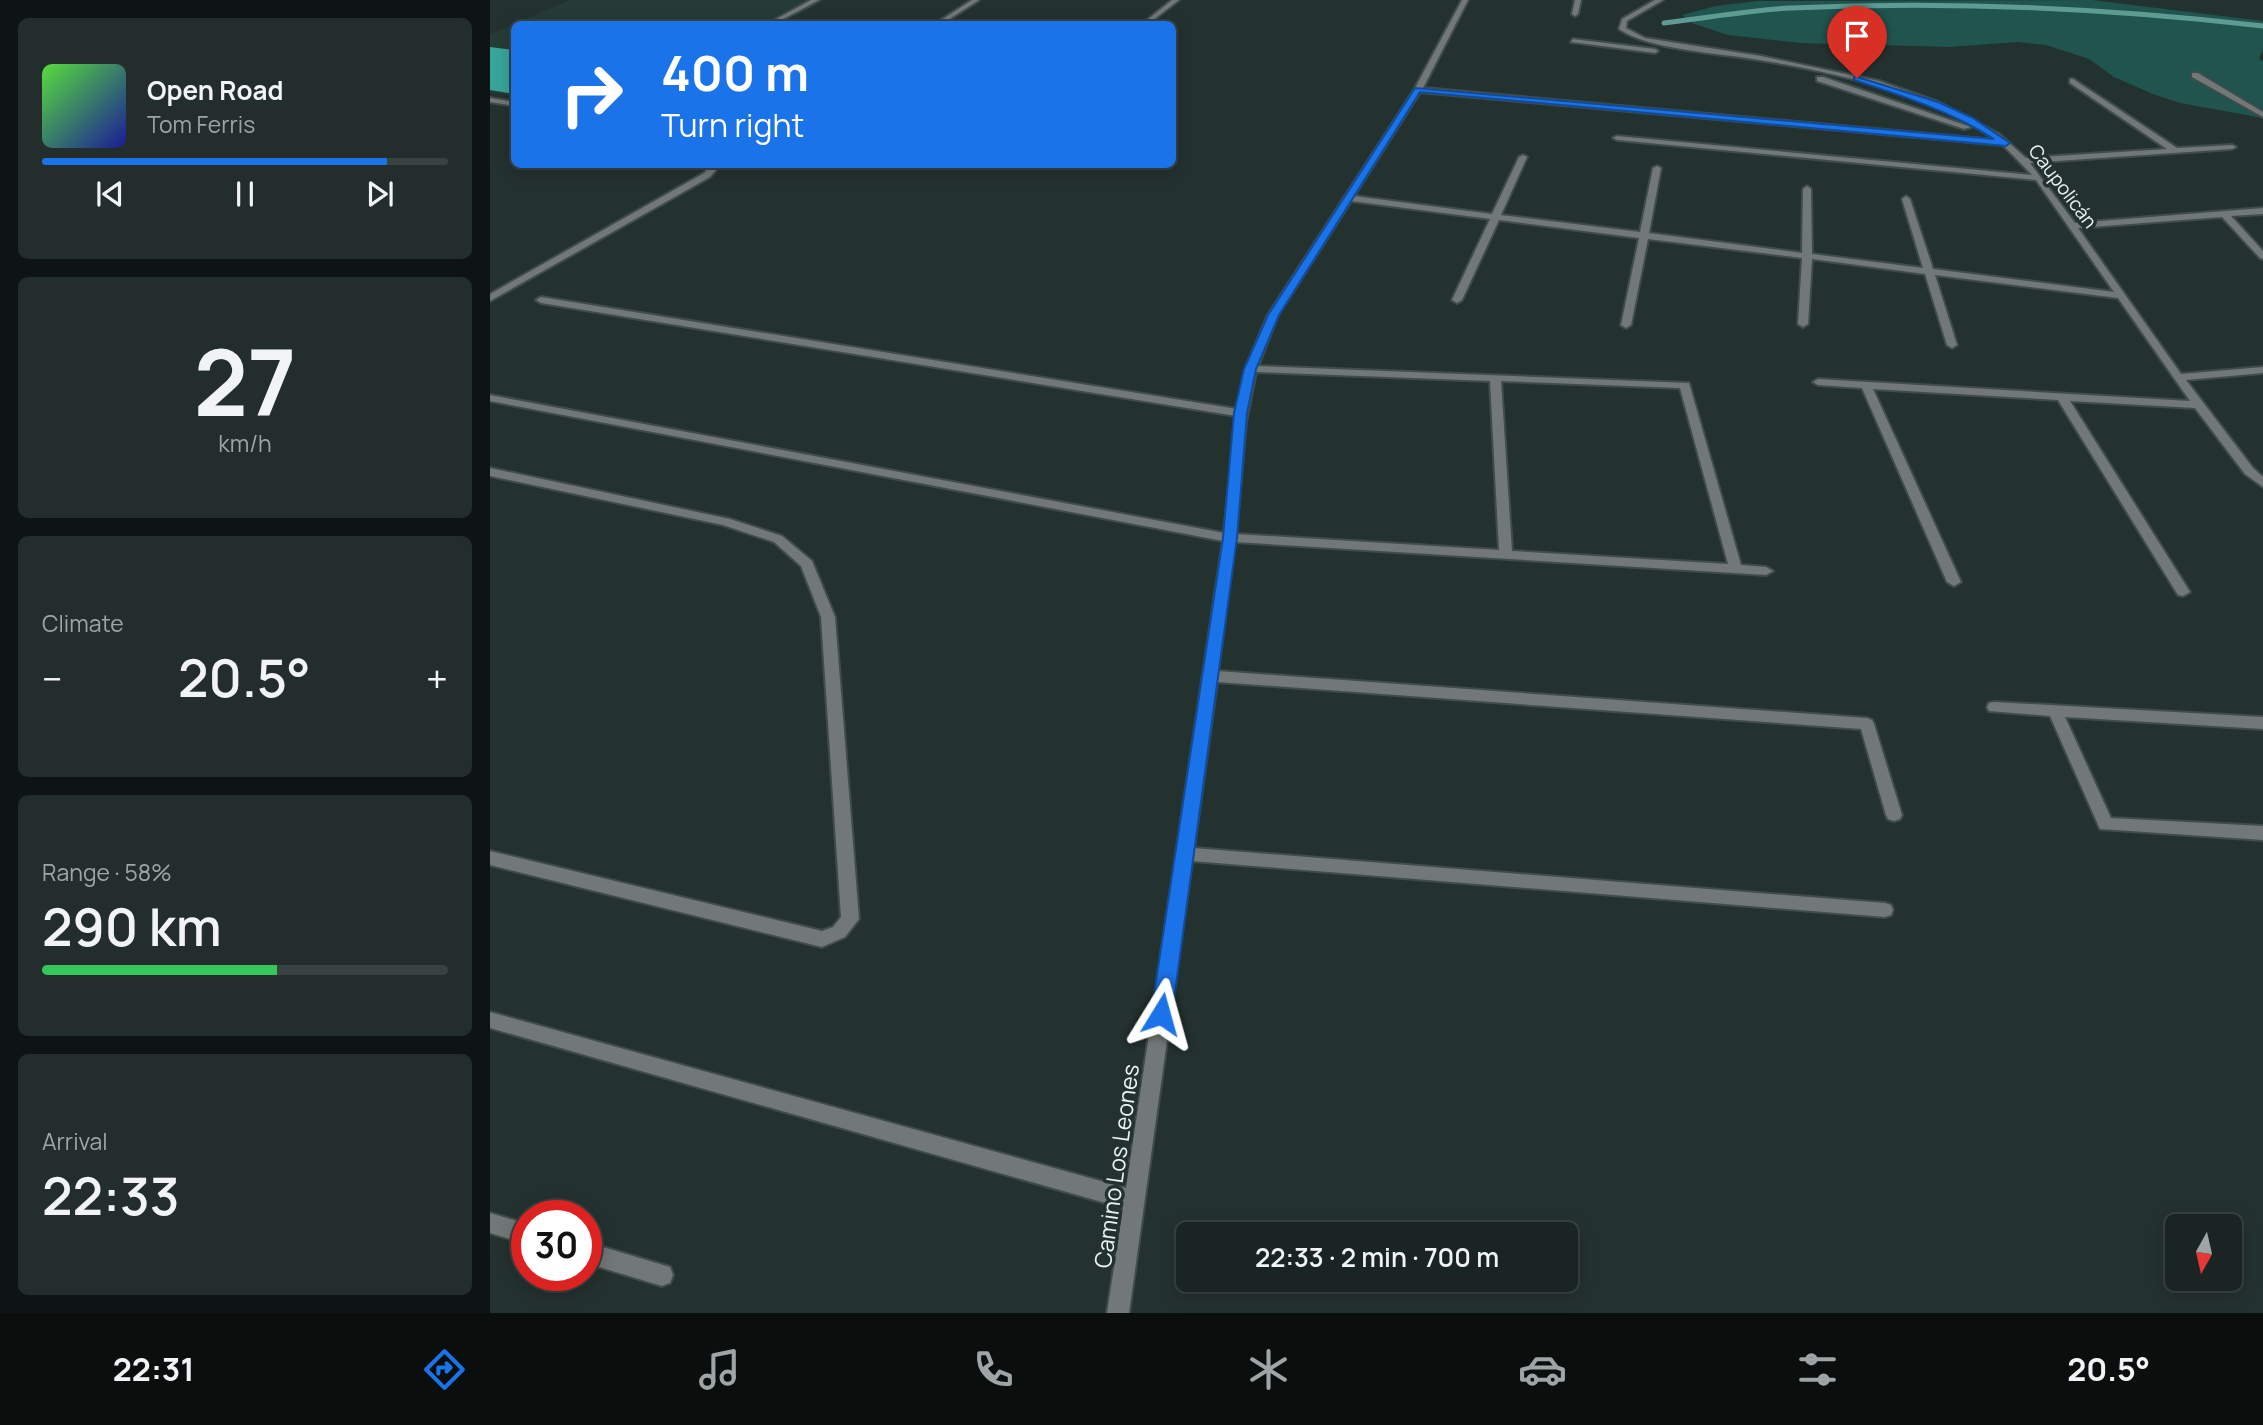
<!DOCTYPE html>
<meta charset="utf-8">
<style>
:root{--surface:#1a2523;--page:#232d2b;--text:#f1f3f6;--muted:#9fa5a6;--line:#384241;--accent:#1a73e8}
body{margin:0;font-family:Manrope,sans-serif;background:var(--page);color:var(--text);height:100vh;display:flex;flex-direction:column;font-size:26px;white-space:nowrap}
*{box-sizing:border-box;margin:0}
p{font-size:23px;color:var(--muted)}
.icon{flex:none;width:38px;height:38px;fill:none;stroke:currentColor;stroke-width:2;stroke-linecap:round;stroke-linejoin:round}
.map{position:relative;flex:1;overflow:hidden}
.details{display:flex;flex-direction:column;gap:18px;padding:18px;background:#0e1413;width:490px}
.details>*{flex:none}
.banner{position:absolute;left:21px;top:21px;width:665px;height:147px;border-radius:10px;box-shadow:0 4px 18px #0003,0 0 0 2px var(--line);background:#1a73e8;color:#fff;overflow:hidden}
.needle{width:46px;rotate:188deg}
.controls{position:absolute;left:1675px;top:1214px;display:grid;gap:14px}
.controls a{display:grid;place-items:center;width:77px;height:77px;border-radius:10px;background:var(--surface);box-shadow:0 4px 18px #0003,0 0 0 2px var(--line);font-size:35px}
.speed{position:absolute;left:21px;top:1200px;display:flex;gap:14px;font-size:35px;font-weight:700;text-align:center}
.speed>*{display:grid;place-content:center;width:91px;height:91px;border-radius:50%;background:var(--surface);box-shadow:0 4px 18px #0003,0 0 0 2px var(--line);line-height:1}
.speed .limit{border:10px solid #d22;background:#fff;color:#111}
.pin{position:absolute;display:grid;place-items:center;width:60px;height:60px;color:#fff;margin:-72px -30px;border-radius:50% 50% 50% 0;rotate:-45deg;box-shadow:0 0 7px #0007}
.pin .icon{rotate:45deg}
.me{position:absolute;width:77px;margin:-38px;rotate:8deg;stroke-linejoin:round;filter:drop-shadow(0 0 5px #0008)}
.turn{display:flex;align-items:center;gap:24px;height:147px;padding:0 35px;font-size:32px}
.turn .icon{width:91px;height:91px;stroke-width:2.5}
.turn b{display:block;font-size:49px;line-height:60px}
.big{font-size:52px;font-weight:600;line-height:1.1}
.details .card{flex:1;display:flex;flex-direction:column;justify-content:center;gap:10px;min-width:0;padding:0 24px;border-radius:10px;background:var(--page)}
.details .dial{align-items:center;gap:0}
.dial b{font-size:91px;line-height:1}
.song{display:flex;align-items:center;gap:21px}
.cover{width:84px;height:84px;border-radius:10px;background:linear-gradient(135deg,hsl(110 70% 55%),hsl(240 70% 35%))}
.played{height:7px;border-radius:4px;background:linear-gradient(90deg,var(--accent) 85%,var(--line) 85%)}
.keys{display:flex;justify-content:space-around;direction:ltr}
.heat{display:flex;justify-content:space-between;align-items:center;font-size:38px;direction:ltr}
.charge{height:10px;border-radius:5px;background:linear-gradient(90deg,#34c759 58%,var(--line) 0)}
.trip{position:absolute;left:686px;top:1222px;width:402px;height:70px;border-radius:10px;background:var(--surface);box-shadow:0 4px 18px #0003,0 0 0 2px var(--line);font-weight:600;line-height:70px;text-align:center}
.tabs{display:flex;height:112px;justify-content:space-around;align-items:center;background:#0a0f0e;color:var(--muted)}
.tabs .icon{width:49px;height:49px}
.tabs .selected{color:var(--accent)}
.tabs b{font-size:32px;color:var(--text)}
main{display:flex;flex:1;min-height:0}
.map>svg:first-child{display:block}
</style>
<main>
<section class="details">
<div class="card">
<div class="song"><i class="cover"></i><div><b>Open Road</b><p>Tom Ferris</p></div></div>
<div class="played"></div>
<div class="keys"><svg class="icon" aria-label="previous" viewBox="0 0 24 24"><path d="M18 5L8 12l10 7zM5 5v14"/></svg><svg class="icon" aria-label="pause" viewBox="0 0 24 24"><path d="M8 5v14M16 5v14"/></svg><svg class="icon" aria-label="next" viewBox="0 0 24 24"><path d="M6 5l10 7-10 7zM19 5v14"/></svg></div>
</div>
<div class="card dial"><b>27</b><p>km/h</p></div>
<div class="card"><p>Climate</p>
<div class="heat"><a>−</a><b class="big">20.5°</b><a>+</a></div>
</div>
<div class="card"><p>Range · 58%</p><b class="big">290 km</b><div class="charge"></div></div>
<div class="card"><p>Arrival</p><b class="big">22:33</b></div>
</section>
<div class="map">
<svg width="1773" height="1313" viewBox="0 0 1773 1313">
<rect width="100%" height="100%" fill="#23312f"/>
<path fill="#253b38" d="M80 0H336L289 24H24V96L0 93V34Z"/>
<path fill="#20544e" d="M1602 0 1773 21V49L1769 59 1773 61V118L1690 103 1663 94 1624 77 1599 59 1556 45 1528 42 1460 47 1310 43 1238 35 1202 23 1192 15 1226 6 1268 1Z"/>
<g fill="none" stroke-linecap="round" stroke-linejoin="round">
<path stroke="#5e9b95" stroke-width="5" d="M1174 23C1216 18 1259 10 1301 8 1457 1 1617 8 1773 26"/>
</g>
<path fill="#38a59a" d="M0 47 24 50V94L0 90Z"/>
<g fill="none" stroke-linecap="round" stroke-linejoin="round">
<defs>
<path id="lane" d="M321 0H329L284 24H277Z
M482 0H489L452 24H445Z
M0 98 24 102V106L0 102Z
M222 164H231L220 177 0 301V294L214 173Z
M0 468 240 519 292 536 322 561 345 617 369 919 355 937 332 947 0 865V851L332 931 343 927 351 917 331 617 311 566 284 542 233 525 0 476Z"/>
<path id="street" d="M682 0H689L658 24H652Z
M972 0H978L933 88 1506 140C1439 93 1348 73 1269 60 1231 53 1158 50 1129 29L1132 19 1165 0H1173L1137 21 1136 28 1155 38 1271 56 1389 81 1448 102 1509 134 1536 158 1677 149 1580 83V79H1583L1687 148 1742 145 1746 147 1742 149 1540 163 1585 223 1773 208V214L1741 216 1773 251V259L1770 258 1732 217 1588 228 1691 374 1773 367V373L1696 380 1763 468 1773 477V487L1755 474 1705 408 1580 401 1700 592 1693 596 1688 595 1568 400 1383 389 1471 582 1464 586 1457 582 1372 388 1328 385 1323 382 1328 379 1700 401 1628 298 1445 275 1467 345 1462 348 1457 345 1435 274 1322 259 1318 324 1313 327 1308 324 1312 258 1158 239 1141 325 1136 328 1131 325 1149 238 1009 220 972 300 967 303 962 300 1000 219 861 201 788 315 768 366 1199 383 1251 565 1276 567 1283 571 1276 575 745 542 728 671 1377 718 1382 720 1384 724 1412 815 1410 819 1404 821 1398 819 1396 815 1371 729 727 682 704 848 1395 903 1401 905 1403 910 1401 915 1395 917 702 861 639 1313H617L633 1208 0 1028V1012L636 1188 733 541 0 401V395L734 533 746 416 51 303 46 300 51 297 747 409 755 369 778 315 924 90ZM930 92 1513 145 1542 175 1127 136 1123 138 1127 140 1546 180 1624 292 1443 269 1420 199 1416 196 1412 199 1433 268 1322 254 1321 189 1317 186 1313 189 1312 253 1159 233 1171 168 1167 166 1163 168 1150 232 1011 215 1037 157 1033 155 1029 157 1002 214 864 196ZM766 372 1000 381 1009 550 746 534 756 422ZM1011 381 1190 388 1238 564 1022 551Z
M1085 0H1091L1088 14 1085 16 1082 14Z
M1083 39 1165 49 1168 51 1165 53 1081 42Z
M1702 73H1708L1773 112V117L1702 77Z
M1327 77H1333L1481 127 1474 129 1327 81Z
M1504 702 1773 717V729L1575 717 1621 818 1773 826V840L1610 829 1560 716 1499 711 1497 707 1499 703Z
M0 1213 37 1224V1244L0 1233Z
M96 1242 180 1267 183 1275 180 1283 172 1286 96 1263Z"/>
</defs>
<use href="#lane" stroke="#3f4c4a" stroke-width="4"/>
<use href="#street" stroke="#3f4c4a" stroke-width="4"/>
<use href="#lane" fill="#717877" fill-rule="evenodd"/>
<use href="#street" fill="#717877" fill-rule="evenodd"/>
</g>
<path fill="#1a73e8" stroke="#114b97" stroke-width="2" d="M1364 76 1448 102 1483 118 1520 143 1516 146 930 92 789 315 766 369 757 413 747 538 682 1014 679 1021 671 1023 664 1021 661 1014 733 538 744 413 754 369 778 315 925 88 1504 139C1460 111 1413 96 1364 80Z"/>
<g text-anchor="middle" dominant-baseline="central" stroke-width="7" stroke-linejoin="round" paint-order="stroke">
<g font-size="19" fill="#ebf3f2" stroke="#23312f">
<text transform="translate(1573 186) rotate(53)">Caupolicán</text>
</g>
<g font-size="23" fill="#ebf3f2" stroke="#23312f">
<text transform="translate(626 1166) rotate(-82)">Camino Los Leones</text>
</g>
</g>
</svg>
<div class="controls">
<a><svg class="needle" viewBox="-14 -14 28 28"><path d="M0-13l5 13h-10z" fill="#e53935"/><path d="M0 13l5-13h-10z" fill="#9fa5a6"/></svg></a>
</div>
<div class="speed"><div class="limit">30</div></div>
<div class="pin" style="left:1367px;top:78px;background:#d93025"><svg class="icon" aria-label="arrive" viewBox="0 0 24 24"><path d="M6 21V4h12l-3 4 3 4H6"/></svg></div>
<svg class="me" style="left:671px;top:1014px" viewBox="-20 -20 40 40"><path d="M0-17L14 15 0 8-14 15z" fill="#1a73e8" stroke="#fff" stroke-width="4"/></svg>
<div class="trip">22:33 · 2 min · 700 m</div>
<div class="banner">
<div class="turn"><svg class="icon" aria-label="right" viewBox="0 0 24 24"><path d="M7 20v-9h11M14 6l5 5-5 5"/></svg><div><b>400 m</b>Turn right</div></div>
</div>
</div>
</main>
<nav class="tabs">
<b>22:31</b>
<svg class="icon selected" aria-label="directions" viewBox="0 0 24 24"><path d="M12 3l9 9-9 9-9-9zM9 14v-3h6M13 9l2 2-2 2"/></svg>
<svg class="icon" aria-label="music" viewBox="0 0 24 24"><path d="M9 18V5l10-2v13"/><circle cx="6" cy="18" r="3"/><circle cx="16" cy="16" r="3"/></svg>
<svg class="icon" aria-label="phone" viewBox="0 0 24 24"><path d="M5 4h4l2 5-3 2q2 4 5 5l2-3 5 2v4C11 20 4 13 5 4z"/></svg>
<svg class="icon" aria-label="climate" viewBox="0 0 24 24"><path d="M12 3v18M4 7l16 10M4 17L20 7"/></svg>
<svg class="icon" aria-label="car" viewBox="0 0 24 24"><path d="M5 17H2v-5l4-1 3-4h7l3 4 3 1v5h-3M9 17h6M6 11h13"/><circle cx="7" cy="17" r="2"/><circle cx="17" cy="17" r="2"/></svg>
<svg class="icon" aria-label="filters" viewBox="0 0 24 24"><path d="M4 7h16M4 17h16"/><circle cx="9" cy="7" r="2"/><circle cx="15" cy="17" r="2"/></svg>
<b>20.5°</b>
</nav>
